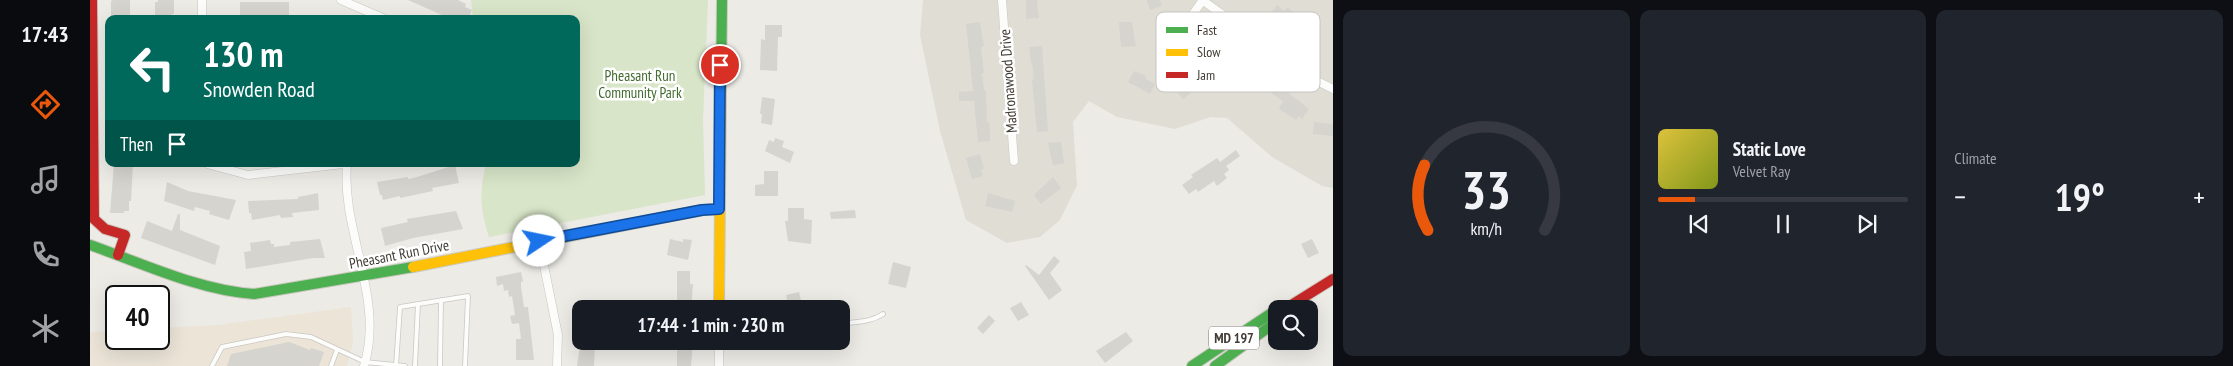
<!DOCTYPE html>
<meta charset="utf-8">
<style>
:root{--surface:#171b24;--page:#20242c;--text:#f1f3f6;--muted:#9ea1a6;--line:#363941;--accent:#ea580c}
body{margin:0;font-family:"PT Sans Narrow",sans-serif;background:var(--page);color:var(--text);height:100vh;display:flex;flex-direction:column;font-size:19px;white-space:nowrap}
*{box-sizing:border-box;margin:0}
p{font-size:16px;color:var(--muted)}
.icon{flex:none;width:28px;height:28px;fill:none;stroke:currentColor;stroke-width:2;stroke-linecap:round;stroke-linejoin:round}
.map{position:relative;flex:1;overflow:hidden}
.side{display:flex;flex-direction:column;gap:10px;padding:10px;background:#0d0f14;width:900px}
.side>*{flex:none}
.banner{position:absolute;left:15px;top:15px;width:475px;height:152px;border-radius:10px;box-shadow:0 5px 20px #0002;background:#00695c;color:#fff;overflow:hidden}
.tools{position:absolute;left:1178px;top:300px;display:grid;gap:10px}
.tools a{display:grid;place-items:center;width:50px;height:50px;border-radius:10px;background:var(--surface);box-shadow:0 5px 20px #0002;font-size:25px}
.speed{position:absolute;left:15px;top:285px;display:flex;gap:10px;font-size:25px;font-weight:700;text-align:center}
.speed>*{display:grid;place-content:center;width:65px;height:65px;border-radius:50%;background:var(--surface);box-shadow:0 5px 20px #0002;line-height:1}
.speed .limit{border:2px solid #111;border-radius:8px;background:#fff;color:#111}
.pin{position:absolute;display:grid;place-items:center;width:42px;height:42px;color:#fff;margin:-21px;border:2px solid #fff;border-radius:50%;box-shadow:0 1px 5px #0007}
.me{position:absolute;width:55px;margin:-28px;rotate:79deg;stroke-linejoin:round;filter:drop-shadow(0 0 4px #0008)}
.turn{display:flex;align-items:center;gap:18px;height:105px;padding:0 15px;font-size:22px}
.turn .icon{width:65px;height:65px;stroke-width:2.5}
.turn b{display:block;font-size:35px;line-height:42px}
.then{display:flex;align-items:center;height:48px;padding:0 15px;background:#0003;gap:10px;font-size:19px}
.big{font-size:38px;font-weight:700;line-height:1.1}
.side .card{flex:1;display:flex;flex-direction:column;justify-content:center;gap:8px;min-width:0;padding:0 18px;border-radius:10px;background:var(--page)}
.side .dial{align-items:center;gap:0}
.dial svg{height:130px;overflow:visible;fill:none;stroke:var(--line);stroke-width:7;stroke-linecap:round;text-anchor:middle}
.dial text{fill:var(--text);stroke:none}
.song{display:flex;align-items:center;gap:15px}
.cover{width:60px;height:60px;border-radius:8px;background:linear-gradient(135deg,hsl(50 70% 55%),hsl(70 70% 35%))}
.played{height:5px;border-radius:2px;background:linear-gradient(90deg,var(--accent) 15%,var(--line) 15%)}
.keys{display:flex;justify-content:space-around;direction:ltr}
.heat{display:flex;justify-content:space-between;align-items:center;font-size:28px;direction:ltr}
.side .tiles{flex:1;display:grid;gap:10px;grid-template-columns:repeat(3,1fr)}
.trip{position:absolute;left:482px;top:300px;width:278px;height:50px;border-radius:10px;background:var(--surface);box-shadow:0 5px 20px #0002;font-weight:700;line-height:50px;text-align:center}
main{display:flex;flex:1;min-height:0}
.tab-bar{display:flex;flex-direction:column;width:90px;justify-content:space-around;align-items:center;background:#090b0e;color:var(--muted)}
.tab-bar .icon{width:35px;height:35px}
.tab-bar .current{color:var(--accent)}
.tab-bar b{font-size:22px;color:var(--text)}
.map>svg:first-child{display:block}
</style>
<main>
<nav class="tab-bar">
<b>17:43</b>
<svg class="icon current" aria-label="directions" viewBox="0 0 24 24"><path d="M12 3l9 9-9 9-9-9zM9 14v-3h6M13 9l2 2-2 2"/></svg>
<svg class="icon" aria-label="music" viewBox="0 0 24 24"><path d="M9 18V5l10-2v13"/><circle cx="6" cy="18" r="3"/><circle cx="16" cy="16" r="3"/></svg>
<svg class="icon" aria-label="phone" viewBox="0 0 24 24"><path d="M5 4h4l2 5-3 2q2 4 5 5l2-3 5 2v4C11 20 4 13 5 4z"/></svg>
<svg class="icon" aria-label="climate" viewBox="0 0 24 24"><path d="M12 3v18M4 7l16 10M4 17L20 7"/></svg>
</nav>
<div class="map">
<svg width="1243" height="366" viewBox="0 0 1243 366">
<rect width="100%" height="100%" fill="#ecebe6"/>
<path fill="#e0ddd4" d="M833 0H1243V188L1232 186 1182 157 1137 118 1121 117 1085 129 1027 117 999 101 983 122 987 185 970 220 950 237 917 243 876 220 850 131 830 35Z"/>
<path fill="#ebe4d7" d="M261 307 263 342 257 366H0V332L26 331V339H69V328L128 325Z"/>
<path fill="#d8e5c8" d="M381 0H618L613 119 615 195 399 237C390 209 389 192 396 164H486V19H383Z"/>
<path fill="#d6d4cf" d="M23 0H40V19H21V1Z
M68 0H84V14H82V19H68V16H65V2H68Z
M318 0H368L376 4 375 7 382 10 378 19H361Z
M936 0H947L949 18 936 19Z
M1057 0H1070L1072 6 1060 10Z
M150 2H199V19H150Z
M1187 5 1194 11 1197 7 1209 16 1205 21 1229 39 1222 49 1183 20 1184 19 1179 16Z
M890 22 894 46 891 47 894 73H892L894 90H896L897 122H899L900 133V141L888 142 884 101H869V92L883 91 876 24Z
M1029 22H1042L1046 46 1031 47Z
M675 25H692V37H688L687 71 670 70 671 39 675 40Z
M952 46 958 131 947 132 942 80 944 79 942 63H941L939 47Z
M1167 68 1219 109 1212 119 1209 116 1206 120 1189 109 1193 101 1160 79Z
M1044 71 1056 76V79L1065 84 1060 94 1038 82Z
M1102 72 1112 84 1093 99 1084 88Z
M672 97 685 99 682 125 671 123 672 114H670Z
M1224 122 1243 124V136L1223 134Z
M685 138 694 141 692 147 704 152 700 163 675 151 679 140 684 142Z
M971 142 974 163 963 165 958 143Z
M1146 150 1150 156 1136 166 1139 170 1134 174 1137 178 1127 186 1124 181 1108 192 1106 189 1099 194 1092 185 1103 177 1101 175 1127 158 1130 162Z
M890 154 894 169 891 170 893 176 882 179 876 158Z
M24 164H43L41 201H39V211H34V213H20Z
M365 165 369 183 342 188 343 191 310 198V196L293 200 292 195H290L287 182 318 177V179L327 177Z
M674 171H688V196H665V185L674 184Z
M963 177 971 188 951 204 944 195Z
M77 182 98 191 146 200 139 220 119 214 120 211 105 207 104 211 74 201Z
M228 193 229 210 202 213 203 217 191 218 190 215 162 220 161 213H159L158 201 208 199V197Z
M898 193 925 201 922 212 895 206Z
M698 208H714V219L722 220 721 244 698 241 695 221H698Z
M765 210 766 218 741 219 740 212Z
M366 211 373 229 323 238 295 246 291 228 318 222 317 219Z
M88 214H90V230L130 246 125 265 51 238 57 221 82 231Z
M230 239 235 258H223L156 269 154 252 161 251 160 243 180 240 181 244H184V247L200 245V242Z
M580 239 593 242V239L602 240 598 260 577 255Z
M1222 239 1229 253 1218 258 1211 244Z
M964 256 970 261 960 273 972 290 959 300 935 266 936 265 949 275Z
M803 262 821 267 816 288 798 284Z
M587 271H600V284H603L601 309H587Z
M431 272 433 281 431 282V287L434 307H438L444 360H426V339H431L429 323 422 324 420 316 425 315 422 296 419 297 418 290 414 291 413 284 407 286 406 277Z
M709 292 713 309H699L696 295Z
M931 302 939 315 928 321 920 308Z
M899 315 905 321 893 334 887 328Z
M1036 332 1043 341 1015 363 1006 351Z
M587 341 603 342 601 366H587Z
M199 342 220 350 221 348 234 352 229 366H137L141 354Z
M490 346H505L504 366H487Z"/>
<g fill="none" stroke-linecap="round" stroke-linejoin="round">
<defs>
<path id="lane" d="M751 324C767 321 779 323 793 314
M122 366 132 347 196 334 221 337 275 362 315 366
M241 366 247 350
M306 366 310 307 378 296 375 366
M325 366 328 304
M350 366 351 300"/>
<path id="street" d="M112 0V19
M251 0 295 19
M912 0 924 161
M1112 0 1225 80 1243 89
M1080 47 1112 1
M117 164 158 175 253 164
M257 164C251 231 295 299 274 366
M449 241 468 335 467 366
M629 366V341"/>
<path id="fast" d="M631 91 632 0
M0 245C51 263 111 291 164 294L323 267
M1102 366 1186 310
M1125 366 1186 322"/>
<path id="slow" d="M323 267 612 210 629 209
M629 309 631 91"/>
<path id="jam" d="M2 0 4 219 15 229 35 235 28 255
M1195 309 1243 279"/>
</defs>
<use href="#lane" stroke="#c9c7c2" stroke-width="5.5"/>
<use href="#street" stroke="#c9c7c2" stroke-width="9"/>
<use href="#fast" stroke="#cac8be" stroke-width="12"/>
<use href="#slow" stroke="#cac8be" stroke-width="12"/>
<use href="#jam" stroke="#cac8be" stroke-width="12"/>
<use href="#lane" stroke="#fcfcfb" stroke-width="4"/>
<use href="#street" stroke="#fcfcfb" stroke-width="8"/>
<use href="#fast" stroke="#4caf50" stroke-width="10"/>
<use href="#slow" stroke="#ffc107" stroke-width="10"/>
<use href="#jam" stroke="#c62828" stroke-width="10"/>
</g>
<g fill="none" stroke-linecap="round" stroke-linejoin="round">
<defs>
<path id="route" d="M449 241 612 210 629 209 630 65"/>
</defs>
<use href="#route" stroke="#114b97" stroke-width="12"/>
<use href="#route" stroke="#1a73e8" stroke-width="9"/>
</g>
<g text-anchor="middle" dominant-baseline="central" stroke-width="5" stroke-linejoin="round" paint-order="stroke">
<rect fill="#fff" stroke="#7a7671" stroke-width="1" x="1119" y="326.5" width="50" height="23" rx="4"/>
<g font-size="14" font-weight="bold" fill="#413c34">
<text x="1144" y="338">MD 197</text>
</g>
<g font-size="15" fill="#426b2f" stroke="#fff">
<text x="550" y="75">Pheasant Run<tspan x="550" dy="17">Community Park</tspan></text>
</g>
<g font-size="15" fill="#413c34" stroke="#fff">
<text transform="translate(918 81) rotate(-94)">Madronawood Drive</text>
<text transform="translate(309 254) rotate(-11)">Pheasant Run Drive</text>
</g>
</g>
<rect x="1066" y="12" width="164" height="80" rx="8" fill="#fff" stroke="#c6c4c2" stroke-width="1"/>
<rect x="1076" y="27" width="22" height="6" fill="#4caf50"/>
<rect x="1076" y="49" width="22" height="7" fill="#ffc107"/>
<rect x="1076" y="72" width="22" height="6" fill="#c62828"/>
<g font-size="14" fill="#413c34">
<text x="1107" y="35">Fast</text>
<text x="1107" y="57">Slow</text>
<text x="1107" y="80">Jam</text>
</g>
</svg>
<div class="tools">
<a><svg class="icon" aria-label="search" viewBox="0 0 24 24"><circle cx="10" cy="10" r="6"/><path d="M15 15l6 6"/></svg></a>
</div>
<div class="speed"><div class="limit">40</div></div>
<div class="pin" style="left:630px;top:65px;background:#d93025"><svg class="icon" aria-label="arrive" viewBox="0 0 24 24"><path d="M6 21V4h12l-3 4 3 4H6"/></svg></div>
<svg class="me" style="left:449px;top:241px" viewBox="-20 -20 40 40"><circle r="19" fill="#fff"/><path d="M0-13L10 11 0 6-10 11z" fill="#1a73e8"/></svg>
<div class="trip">17:44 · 1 min · 230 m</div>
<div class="banner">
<div class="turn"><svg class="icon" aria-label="left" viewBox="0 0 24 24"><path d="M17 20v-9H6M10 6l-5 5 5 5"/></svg><div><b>130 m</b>Snowden Road</div></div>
<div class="then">Then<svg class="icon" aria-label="arrive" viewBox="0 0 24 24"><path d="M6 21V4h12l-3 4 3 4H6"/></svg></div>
</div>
</div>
<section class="side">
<div class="tiles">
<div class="card dial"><svg viewBox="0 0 100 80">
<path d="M14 69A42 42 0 1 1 86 69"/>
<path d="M14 69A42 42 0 0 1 12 29" stroke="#ea580c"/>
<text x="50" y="56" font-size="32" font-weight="700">33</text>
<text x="50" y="72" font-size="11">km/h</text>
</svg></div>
<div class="card">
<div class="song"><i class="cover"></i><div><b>Static Love</b><p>Velvet Ray</p></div></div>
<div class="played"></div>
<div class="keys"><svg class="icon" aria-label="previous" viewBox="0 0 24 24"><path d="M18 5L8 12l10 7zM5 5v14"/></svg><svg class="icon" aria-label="pause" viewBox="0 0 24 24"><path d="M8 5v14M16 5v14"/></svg><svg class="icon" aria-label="next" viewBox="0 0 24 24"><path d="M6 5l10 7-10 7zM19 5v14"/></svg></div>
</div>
<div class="card"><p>Climate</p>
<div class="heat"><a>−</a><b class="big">19°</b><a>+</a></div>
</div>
</div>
</section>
</main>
